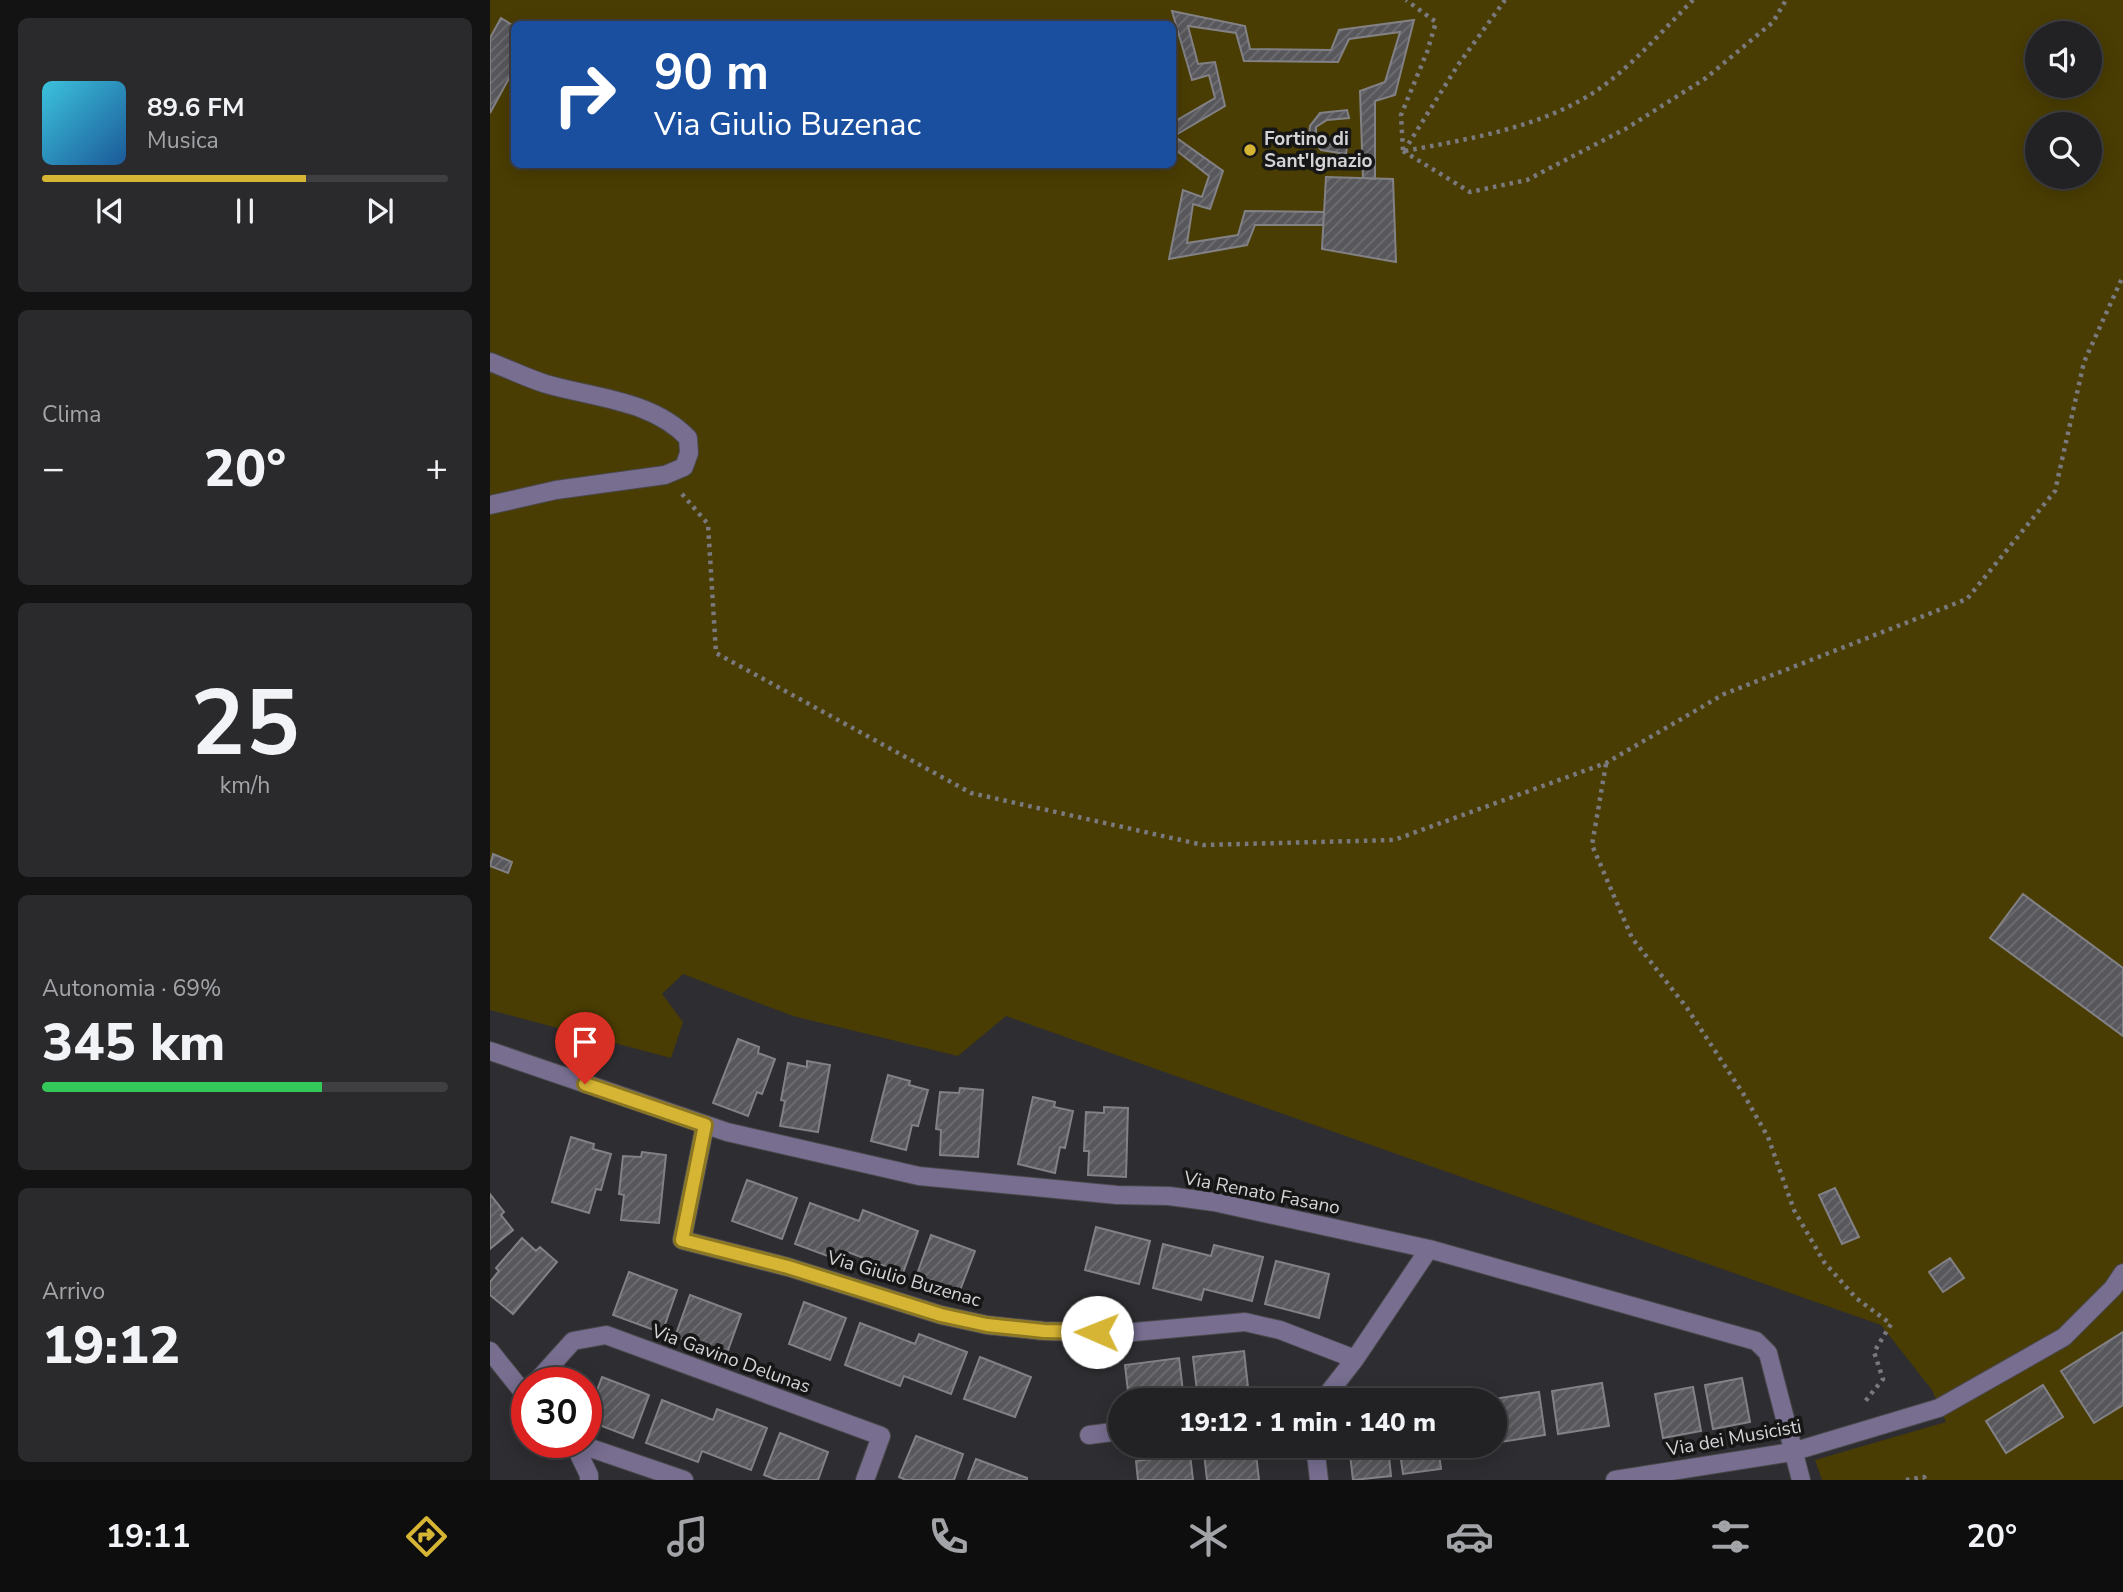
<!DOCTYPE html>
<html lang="it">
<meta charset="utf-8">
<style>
:root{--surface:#222225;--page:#2a2a2d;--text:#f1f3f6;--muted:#a2a4a7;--line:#3f3f42;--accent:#d6b534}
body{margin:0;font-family:"Nunito Sans",sans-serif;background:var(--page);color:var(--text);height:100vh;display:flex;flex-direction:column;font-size:26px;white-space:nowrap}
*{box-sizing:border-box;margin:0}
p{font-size:23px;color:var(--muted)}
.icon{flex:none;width:38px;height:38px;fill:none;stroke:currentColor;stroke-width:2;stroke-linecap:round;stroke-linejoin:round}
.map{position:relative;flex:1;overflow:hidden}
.sheet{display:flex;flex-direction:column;gap:18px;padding:18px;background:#131314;width:490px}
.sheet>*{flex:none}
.guide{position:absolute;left:21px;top:21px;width:665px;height:147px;border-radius:10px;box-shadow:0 4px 18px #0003,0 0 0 2px var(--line);background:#1a4fa0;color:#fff;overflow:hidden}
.tools{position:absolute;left:1535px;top:21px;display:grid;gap:14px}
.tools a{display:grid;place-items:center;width:77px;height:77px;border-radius:50%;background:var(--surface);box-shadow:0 4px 18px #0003,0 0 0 2px var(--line);font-size:35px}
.speed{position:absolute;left:21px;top:1367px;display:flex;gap:14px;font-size:35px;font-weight:700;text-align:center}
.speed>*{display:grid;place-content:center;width:91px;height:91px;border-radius:50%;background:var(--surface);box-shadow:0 4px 18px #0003,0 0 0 2px var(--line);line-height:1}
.speed .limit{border:10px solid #d22;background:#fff;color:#111}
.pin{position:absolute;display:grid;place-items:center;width:60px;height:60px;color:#fff;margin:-72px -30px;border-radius:50% 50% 50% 0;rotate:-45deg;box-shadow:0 0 7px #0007}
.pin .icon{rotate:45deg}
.me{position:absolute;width:77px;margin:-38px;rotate:271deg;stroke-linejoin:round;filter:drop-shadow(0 0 5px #0008)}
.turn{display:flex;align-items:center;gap:24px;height:147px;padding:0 28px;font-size:32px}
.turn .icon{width:91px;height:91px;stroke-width:2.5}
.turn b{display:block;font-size:49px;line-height:60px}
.big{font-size:52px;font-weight:800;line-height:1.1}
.sheet .card{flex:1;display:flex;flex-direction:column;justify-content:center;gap:10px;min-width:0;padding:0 24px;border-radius:10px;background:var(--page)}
.sheet .dial{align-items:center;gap:0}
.dial b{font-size:91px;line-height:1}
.song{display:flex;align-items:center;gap:21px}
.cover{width:84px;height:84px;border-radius:10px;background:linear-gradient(135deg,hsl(190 70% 55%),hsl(210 70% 35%))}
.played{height:7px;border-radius:4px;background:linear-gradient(90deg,var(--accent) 65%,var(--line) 65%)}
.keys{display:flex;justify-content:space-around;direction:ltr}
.heat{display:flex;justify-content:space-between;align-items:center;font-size:38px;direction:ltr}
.charge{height:10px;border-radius:5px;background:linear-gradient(90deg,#34c759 69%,var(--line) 0)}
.trip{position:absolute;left:618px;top:1388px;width:399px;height:70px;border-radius:35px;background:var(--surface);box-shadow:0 4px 18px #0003,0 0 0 2px var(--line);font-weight:800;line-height:70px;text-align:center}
.tab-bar{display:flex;height:112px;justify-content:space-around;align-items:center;background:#0e0e0f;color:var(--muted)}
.tab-bar .icon{width:49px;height:49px}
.tab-bar .active{color:var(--accent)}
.tab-bar b{font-size:32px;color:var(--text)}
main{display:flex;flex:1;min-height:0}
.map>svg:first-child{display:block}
</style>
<main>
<section class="sheet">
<div class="card">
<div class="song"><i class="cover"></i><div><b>89.6 FM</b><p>Musica</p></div></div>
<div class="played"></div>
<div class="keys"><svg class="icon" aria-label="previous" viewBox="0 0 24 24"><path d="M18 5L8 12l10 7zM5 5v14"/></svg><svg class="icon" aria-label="pause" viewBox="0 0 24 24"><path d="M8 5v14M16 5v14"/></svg><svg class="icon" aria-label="next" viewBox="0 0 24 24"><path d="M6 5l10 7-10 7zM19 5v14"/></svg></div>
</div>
<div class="card"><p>Clima</p>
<div class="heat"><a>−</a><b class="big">20°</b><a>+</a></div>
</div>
<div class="card dial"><b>25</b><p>km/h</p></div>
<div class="card"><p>Autonomia · 69%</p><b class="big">345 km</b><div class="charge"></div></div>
<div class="card"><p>Arrivo</p><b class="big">19:12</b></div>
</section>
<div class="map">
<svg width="1633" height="1480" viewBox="0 0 1633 1480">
<defs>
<pattern id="building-hatch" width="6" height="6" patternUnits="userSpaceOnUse" patternTransform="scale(1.75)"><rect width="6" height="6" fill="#58575b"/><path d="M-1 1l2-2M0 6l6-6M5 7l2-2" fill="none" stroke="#6f6e72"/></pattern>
</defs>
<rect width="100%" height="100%" fill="#2e2d31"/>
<path fill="#4a3d03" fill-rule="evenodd" d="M0 0H1633V1480H1332L1325 1460 1456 1422 1442 1390 1391 1325 516 1016 468 1056 303 1016 193 974 172 994 193 1022 181 1058 0 1010ZM24 24H682V164H24ZM1547 33H1600V86H1547ZM1547 124H1600V177H1547Z"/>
<path fill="url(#building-hatch)" stroke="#828185" stroke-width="2" d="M682 11 755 26 760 49 841 50 849 30 924 20 905 95 885 101V179L873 178 870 91 895 82 910 32 859 39 848 62 754 61 746 33 698 26 708 64 725 62 735 106 684 136 733 171 720 209 703 204 697 243 748 235 755 211 834 212 833 225H765L757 245 679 259 693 190 712 197 719 176 682 147V123L725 98 719 75 702 80Z
M11 18 24 26V69L0 113V38Z
M857 110 859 118 837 120 826 127V135L834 143 857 146 856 154 831 150 819 136 820 126 830 113Z
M836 177 903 179 906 262 832 249Z
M3 854 22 862 18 873 0 866Z
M1533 894 1633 968V1036L1500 938Z
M248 1039 269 1047 268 1053 285 1059 272 1094 267 1092 258 1116 223 1103Z
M317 1061 340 1065 328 1132 290 1126 295 1101 291 1100 298 1063 317 1067Z
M398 1075 420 1081 419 1085 438 1090 428 1126 422 1125 416 1150 381 1141Z
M470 1088 493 1090 488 1157 450 1155 451 1130 446 1129 450 1092 469 1093Z
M543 1097 565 1102 564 1107 583 1111 575 1148 570 1147 565 1173 528 1164Z
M614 1107 638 1108 636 1177 598 1175 599 1151H594L596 1112 614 1113Z
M81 1137 104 1144 103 1149 121 1154 111 1190 106 1189 99 1213 62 1202Z
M152 1152 176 1155 169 1223 131 1220 134 1195 129 1194 133 1156 151 1157Z
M257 1180 307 1198 292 1239 242 1221Z
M1345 1188 1369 1237 1352 1244 1329 1195Z
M0 1194 14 1212 11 1215 23 1230 0 1249Z
M320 1203 369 1221 373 1210 428 1231 413 1273 358 1252 354 1262 305 1244Z
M606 1227 660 1241 649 1284 595 1270Z
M441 1235 485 1251 469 1293 426 1277Z
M32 1238 46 1251 50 1247 67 1262 23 1314 0 1295V1282L9 1271 6 1268Z
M673 1244 721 1256 724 1245 773 1257 762 1301 714 1289 711 1300 663 1288Z
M1460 1258 1474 1278 1453 1292 1439 1272Z
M786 1261 839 1274 829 1318 775 1304Z
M139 1272 187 1290 172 1333 123 1315Z
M200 1295 251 1314 236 1356 185 1337Z
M314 1302 356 1318 340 1360 299 1344Z
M370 1323 425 1344 429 1334 477 1352 461 1394 414 1376 410 1386 355 1365Z
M1633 1332V1405L1604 1423 1571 1371Z
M754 1351 759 1396 708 1400 703 1357Z
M490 1357 541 1377 525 1417 474 1399Z
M689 1358 694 1400H639L635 1365Z
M112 1377 159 1395 143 1438 96 1420Z
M1252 1378 1260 1422 1223 1429 1215 1385Z
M1112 1383 1119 1426 1068 1434 1062 1391Z
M1553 1385 1573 1417 1516 1453 1496 1421Z
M1203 1387 1211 1431 1173 1438 1165 1394Z
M1049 1392 1055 1435 1004 1443V1400H997Z
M172 1400 223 1420 227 1409 277 1428 261 1470 212 1451 208 1462 156 1443Z
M290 1433 338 1452 328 1480H287L274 1475Z
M426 1436 473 1454 464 1480H416L409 1477Z
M765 1446 769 1480H717L714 1453Z
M859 1446H898L901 1476 863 1480Z
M909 1446H948L951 1469 913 1474Z
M700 1454 703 1480H648L646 1461Z
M486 1459 537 1478V1480H478Z"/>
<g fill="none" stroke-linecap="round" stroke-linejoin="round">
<defs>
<path id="minor" d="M0 362C19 369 37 378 56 384 104 398 162 400 198 438L199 453 194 467 175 475 66 490 0 505
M0 1051 237 1132 429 1176 627 1195 679 1196 724 1202 939 1249 1266 1341 1278 1353 1311 1480
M215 1125 192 1240 298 1267 451 1315 497 1325 554 1331 633 1333 755 1322 790 1330 865 1359
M0 1351 37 1397
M46 1382 83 1341 116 1335 391 1436 375 1480
M833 1400 865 1359 939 1249
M599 1435 630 1431
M83 1442 194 1480
M83 1442 99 1475V1480
M825 1446 829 1480
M1125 1480 1302 1452 1449 1408 1574 1337 1623 1288 1633 1273"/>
</defs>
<use href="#minor" stroke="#49484b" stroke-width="20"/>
<path stroke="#7a797d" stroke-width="4.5" stroke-dasharray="3.5 5" stroke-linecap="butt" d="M913 150 911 115 937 52 946 22 916 0
M913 151 980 192 1037 180 1137 128 1216 78 1283 22 1296 0
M914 151 968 65 1015 0
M915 151C979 139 1054 127 1109 89 1144 64 1173 30 1203 0
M192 494 218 524 226 653 481 793 713 845 904 840 1116 763 1234 694 1477 599 1565 491 1594 362 1633 276
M1116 764 1102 845 1142 938 1197 1008 1254 1095 1278 1137 1304 1210 1334 1262 1366 1298 1401 1324 1384 1352 1393 1379 1373 1404
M1416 1480 1434 1477 1436 1480"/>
<use href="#minor" stroke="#776e90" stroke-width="18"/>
</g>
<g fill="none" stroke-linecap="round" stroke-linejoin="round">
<defs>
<path id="route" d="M95 1084 215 1125 192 1240 298 1267 451 1315 497 1325 554 1331 607 1332"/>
</defs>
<use href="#route" stroke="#8b7622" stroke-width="18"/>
<use href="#route" stroke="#d6b534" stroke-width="12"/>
</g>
<circle fill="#d6b534" stroke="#161617" stroke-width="2.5" cx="760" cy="150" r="7"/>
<g text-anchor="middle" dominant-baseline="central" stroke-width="7" stroke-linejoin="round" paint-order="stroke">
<g font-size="19" font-weight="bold" fill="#d4d3d6" stroke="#161617" text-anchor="start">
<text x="774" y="139">Fortino di<tspan x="774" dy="22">Sant'Ignazio</tspan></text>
</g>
<g font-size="19" fill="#d4d3d6" stroke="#161617">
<text transform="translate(772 1193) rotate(11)">Via Renato Fasano</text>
<text transform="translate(414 1279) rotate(16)">Via Giulio Buzenac</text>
<text transform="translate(241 1359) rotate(20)">Via Gavino Delunas</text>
<text transform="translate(1244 1438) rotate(-10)">Via dei Musicisti</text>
</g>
</g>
</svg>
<div class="tools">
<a><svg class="icon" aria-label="sound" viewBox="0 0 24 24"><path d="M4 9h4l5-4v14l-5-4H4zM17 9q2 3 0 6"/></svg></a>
<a><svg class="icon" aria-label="search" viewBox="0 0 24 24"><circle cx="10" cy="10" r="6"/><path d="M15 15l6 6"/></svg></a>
</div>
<div class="speed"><div class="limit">30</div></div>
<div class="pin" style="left:95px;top:1084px;background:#d93025"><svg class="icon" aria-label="arrive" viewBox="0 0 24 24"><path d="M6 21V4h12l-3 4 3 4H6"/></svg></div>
<svg class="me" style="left:607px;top:1332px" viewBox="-20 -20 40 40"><circle r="19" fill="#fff"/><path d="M0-13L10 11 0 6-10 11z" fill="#d6b534"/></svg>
<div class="trip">19:12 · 1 min · 140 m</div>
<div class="guide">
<div class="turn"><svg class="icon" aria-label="right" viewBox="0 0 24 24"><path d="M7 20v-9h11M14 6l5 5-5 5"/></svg><div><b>90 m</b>Via Giulio Buzenac</div></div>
</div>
</div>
</main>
<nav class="tab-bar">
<b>19:11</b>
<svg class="icon active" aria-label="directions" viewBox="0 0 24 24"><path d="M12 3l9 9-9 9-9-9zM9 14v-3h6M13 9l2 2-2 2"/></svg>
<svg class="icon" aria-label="music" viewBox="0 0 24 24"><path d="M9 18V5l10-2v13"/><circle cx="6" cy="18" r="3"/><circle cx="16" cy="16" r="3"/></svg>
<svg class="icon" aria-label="phone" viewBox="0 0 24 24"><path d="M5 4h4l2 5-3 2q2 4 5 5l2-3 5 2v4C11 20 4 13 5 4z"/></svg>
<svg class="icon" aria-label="climate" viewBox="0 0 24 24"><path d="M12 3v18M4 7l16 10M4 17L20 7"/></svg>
<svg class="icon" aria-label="car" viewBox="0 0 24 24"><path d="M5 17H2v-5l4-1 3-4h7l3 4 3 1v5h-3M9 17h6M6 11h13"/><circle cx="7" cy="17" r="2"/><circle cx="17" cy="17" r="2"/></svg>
<svg class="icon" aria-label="filters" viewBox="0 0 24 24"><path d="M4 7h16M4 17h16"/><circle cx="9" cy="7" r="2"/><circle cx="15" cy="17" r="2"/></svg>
<b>20°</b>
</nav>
